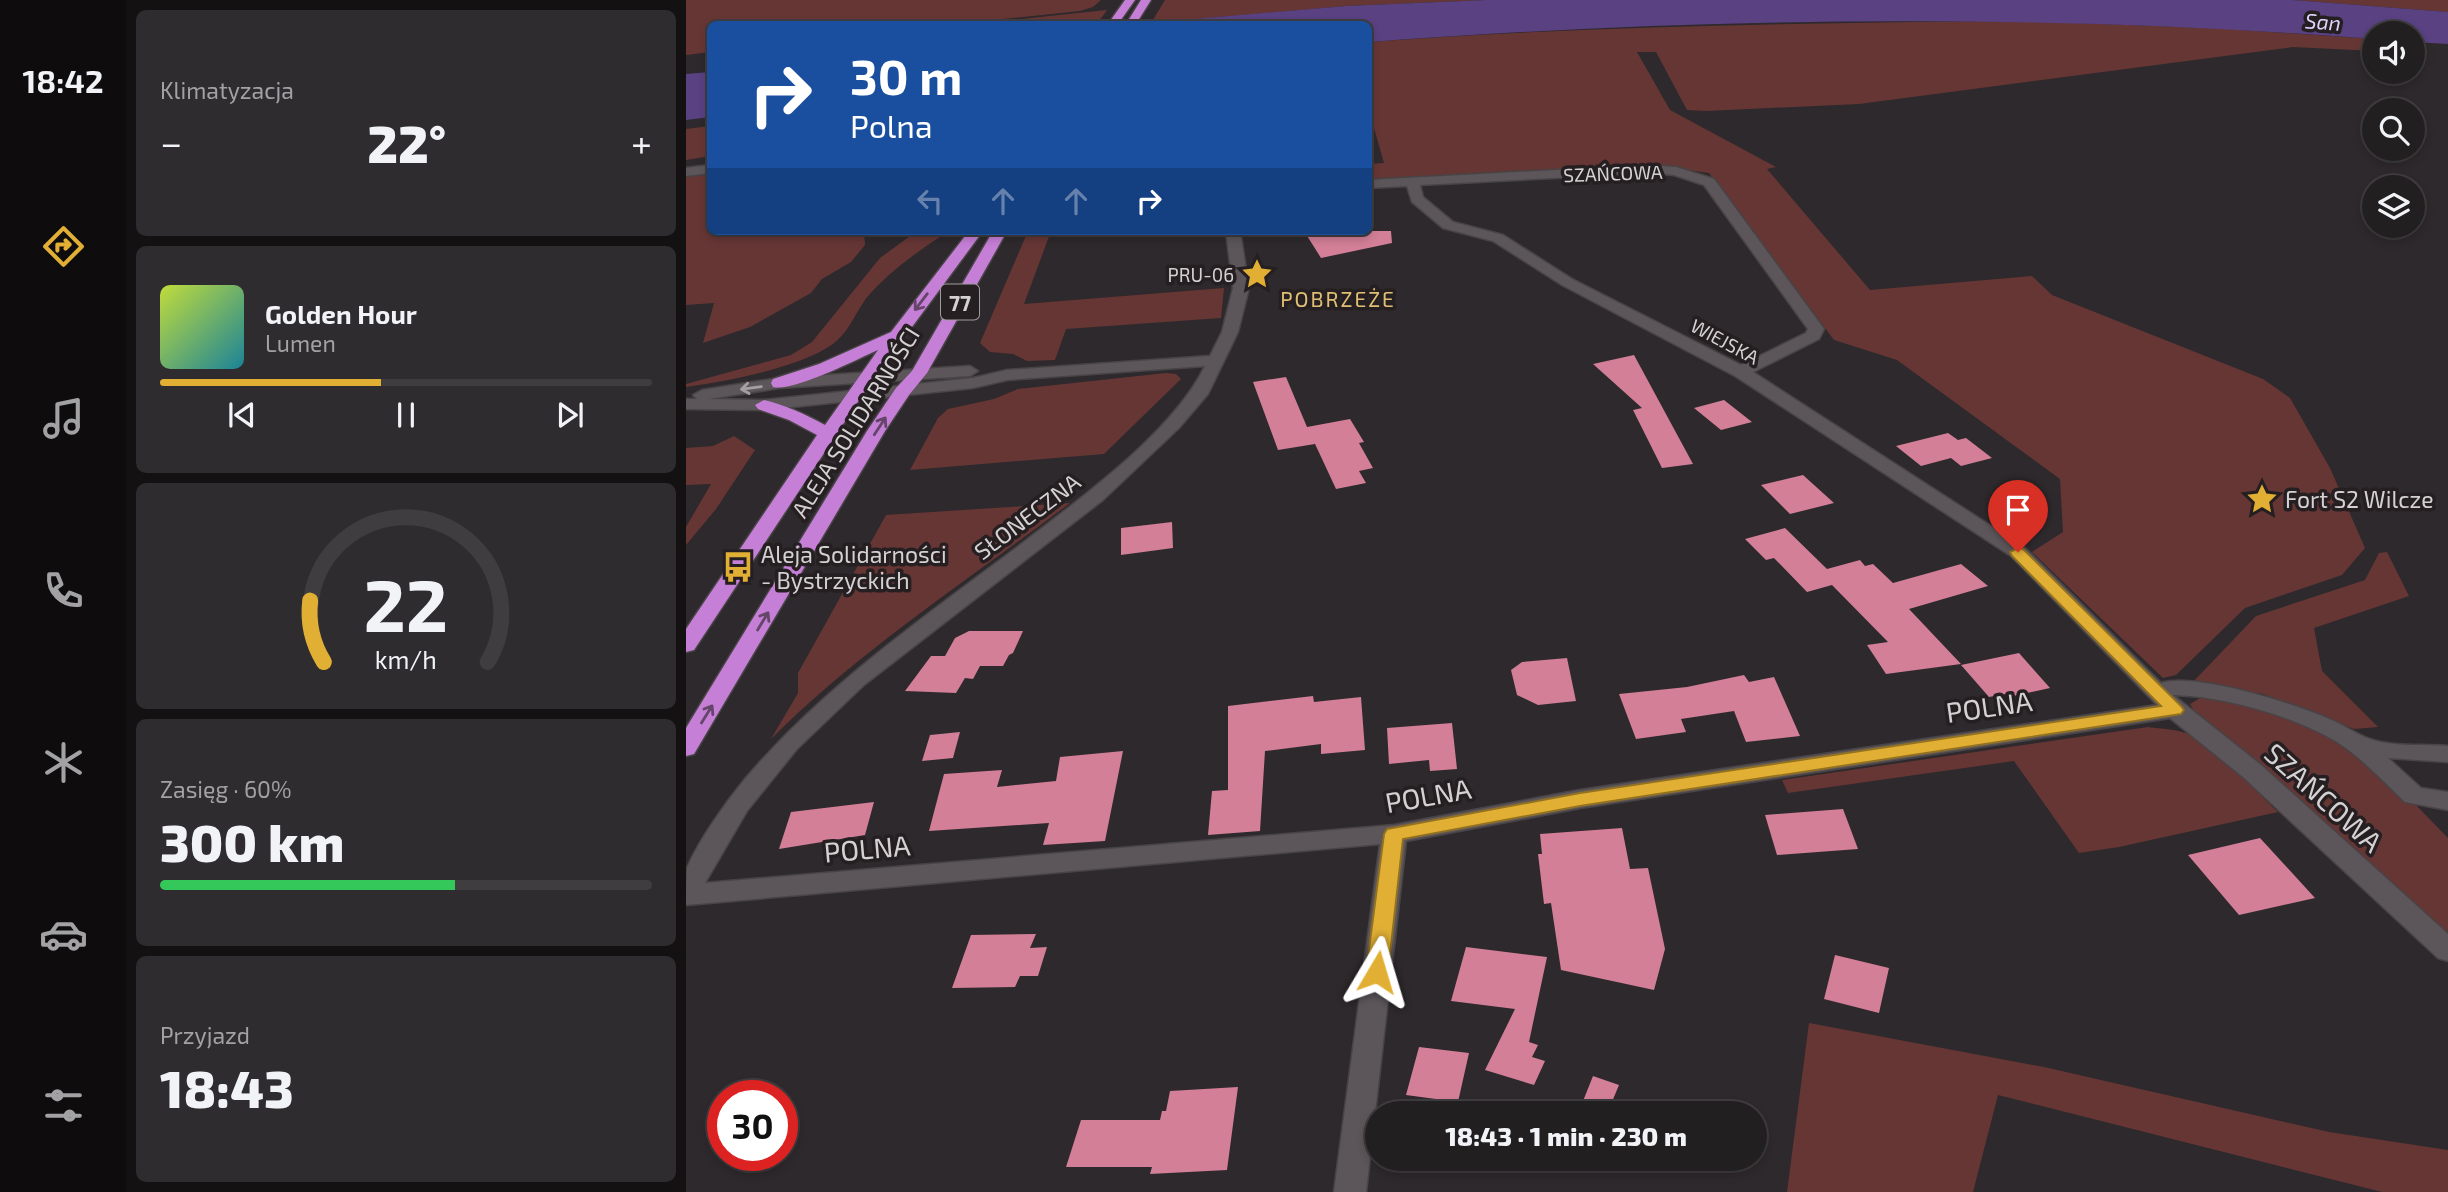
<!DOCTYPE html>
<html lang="pl">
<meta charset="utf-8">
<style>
:root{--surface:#221f21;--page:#2e2c2e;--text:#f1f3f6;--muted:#a2a2a5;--line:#3f3d3f;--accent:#e1af34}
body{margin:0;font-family:"Exo 2",sans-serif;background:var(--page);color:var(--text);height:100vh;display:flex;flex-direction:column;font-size:26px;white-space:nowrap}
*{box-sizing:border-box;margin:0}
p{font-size:23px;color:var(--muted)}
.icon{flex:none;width:38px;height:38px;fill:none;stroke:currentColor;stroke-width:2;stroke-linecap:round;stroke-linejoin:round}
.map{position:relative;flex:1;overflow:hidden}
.panel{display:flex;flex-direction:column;gap:10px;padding:10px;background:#131112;width:560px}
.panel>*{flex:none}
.top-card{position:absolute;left:21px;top:21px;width:665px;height:214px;border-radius:10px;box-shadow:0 4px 10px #0003,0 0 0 2px var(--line);background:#1a4fa0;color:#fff;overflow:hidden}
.buttons{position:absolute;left:1676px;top:21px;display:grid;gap:14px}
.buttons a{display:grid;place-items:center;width:63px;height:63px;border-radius:50%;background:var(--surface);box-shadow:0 4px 10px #0003,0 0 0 2px var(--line);font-size:35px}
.speed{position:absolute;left:21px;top:1080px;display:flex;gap:14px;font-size:35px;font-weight:700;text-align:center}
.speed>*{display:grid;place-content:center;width:91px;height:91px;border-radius:50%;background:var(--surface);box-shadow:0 4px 10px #0003,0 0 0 2px var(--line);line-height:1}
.speed .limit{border:10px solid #d22;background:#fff;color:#111}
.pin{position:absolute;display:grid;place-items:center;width:60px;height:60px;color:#fff;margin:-72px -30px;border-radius:50% 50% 50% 0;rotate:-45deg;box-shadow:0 0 7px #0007}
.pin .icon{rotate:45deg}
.me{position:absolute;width:77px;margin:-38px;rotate:7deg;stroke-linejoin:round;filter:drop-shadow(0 0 5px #0008)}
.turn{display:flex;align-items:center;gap:24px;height:147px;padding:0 28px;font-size:32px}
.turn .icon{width:91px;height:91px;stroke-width:2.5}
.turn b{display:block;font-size:49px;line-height:60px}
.lanes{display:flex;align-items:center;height:66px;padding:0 28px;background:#0003;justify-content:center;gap:35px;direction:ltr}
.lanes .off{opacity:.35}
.big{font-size:52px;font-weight:800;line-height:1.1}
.panel .tile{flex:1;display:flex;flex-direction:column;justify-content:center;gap:10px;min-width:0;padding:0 24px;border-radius:10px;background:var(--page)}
.panel .dial{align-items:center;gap:0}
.dial svg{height:182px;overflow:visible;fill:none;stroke:var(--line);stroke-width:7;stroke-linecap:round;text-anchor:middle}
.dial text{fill:var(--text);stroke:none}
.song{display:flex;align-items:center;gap:21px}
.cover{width:84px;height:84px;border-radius:10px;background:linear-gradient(135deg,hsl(70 70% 55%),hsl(190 70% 35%))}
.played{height:7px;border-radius:4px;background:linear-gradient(90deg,var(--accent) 45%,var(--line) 45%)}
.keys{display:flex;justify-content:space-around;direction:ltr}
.heat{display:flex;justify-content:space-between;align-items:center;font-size:38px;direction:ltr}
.charge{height:10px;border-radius:5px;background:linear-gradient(90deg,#34c759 60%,var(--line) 0)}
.trip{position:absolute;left:679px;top:1101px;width:402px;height:70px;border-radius:35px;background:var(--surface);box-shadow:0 4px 10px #0003,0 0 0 2px var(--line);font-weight:800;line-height:70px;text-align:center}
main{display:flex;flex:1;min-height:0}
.tabs{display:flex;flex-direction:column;width:126px;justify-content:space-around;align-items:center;background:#0e0c0d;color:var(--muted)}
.tabs .icon{width:49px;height:49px}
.tabs .current{color:var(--accent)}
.tabs b{font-size:32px;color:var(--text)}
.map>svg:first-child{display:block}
</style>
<main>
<nav class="tabs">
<b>18:42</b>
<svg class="icon current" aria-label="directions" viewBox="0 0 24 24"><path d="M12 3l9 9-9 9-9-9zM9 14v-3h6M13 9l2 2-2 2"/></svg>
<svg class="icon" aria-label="music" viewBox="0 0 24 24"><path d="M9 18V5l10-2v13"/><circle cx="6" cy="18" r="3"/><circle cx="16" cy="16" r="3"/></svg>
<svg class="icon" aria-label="phone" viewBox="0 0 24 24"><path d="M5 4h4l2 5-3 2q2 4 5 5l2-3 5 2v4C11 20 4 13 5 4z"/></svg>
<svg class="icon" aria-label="climate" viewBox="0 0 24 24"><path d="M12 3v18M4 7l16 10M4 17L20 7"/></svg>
<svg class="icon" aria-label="car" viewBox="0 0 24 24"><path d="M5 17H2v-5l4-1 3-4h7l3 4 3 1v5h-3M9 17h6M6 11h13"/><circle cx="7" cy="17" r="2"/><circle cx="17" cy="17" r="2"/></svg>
<svg class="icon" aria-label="filters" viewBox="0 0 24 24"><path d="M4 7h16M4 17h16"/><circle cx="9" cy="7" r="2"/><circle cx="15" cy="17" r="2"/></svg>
</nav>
<section class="panel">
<div class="tile"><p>Klimatyzacja</p>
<div class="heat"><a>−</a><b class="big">22°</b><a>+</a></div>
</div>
<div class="tile">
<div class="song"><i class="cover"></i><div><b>Golden Hour</b><p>Lumen</p></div></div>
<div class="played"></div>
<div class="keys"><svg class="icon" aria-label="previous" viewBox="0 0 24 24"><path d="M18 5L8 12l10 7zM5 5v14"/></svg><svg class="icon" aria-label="pause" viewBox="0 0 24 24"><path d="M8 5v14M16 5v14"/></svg><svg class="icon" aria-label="next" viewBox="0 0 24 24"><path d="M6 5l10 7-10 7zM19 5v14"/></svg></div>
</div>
<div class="tile dial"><svg viewBox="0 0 100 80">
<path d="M14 69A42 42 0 1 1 86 69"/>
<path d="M14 69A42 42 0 0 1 8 42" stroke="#e1af34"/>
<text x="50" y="56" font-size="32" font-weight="700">22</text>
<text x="50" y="72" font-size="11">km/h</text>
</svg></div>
<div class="tile"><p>Zasięg · 60%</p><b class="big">300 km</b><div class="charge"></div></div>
<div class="tile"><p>Przyjazd</p><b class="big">18:43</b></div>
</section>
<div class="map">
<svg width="1762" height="1192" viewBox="0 0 1762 1192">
<rect width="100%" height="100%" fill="#2e292c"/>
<path fill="#663635" d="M0 0H415L407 7 394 11 269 24H24V52L0 55Z
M479 0H800L660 6 465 23Z
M1607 0H1762V12Z
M421 10 411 24H286Z
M1330 21 1526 28 1689 39V51L1607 47 1173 104 1020 111 1001 110 970 52H951L984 110 1090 167 1081 169 1184 290 1346 276 1366 295 1577 379 1604 398 1644 468 1679 548 1656 575 1559 608 1490 675 1477 678 1346 552 1377 532 1374 479 1211 360 1148 340 1023 173 980 167 683 181V164L698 163 683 111V42C898 26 1114 23 1330 21Z
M24 126V156L0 160V129Z
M24 174V231H178L179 245 165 262 136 279 125 293 64 327 17 343 28 303 0 305V177Z
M231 231H263C235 249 205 270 183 295 170 310 165 330 148 343 117 367 39 382 0 387V384L105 355 126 342 194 258Z
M342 231H365L338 304 538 288 535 318 380 329 369 360 341 361 327 354 304 352 294 343Z
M480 373 490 374 495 379 418 454 224 470 252 418 262 409 308 399 332 389Z
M48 436 69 450 30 509 0 545V527L25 484 0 485V448L27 446Z
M384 503C285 578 173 651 85 739L112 693V673L200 515Z
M1701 552 1723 596 1628 628 1636 671 1692 727 1668 729 1577 694 1505 684 1570 616 1679 580 1693 553Z
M1514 698 1553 700 1601 713 1689 763 1762 838V943L1510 714 1504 704Z
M1462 727C1476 729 1491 729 1505 735 1531 746 1570 792 1592 812L1433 847 1393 853 1328 761 1102 793 1096 780Z
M1123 1023 1358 1067 1643 1132 1762 1150V1192H1696L1312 1095 1287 1192H1101Z"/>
<path fill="#594182" d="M800 0H1607L1762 12V44L1727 42V33H1689V39C1354 13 1017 17 683 42L682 24H451L660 6Z
M24 72V117L0 120V74Z"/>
<path fill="#d27f97" d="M618 231H705L706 243 635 258Z
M948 355 974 403 1007 464 976 468 947 410 956 408 907 364Z
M600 377 621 427 664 419 678 442 673 443 687 468 673 471 680 483 650 489 623 431 629 444 592 450 567 382Z
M1038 400 1066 422 1035 430 1008 408Z
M1262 433 1272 440 1280 438 1306 458 1275 466 1265 458 1235 466 1210 446Z
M1117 475 1148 503 1104 514 1075 485Z
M486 522 487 548 435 555V528Z
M1099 528 1141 569 1174 560 1179 566 1187 564 1207 583 1275 564 1302 586 1223 609 1275 664 1200 674 1181 645 1202 642 1146 585 1121 592 1088 558 1080 560 1059 539Z
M283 631H337L327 653 323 655 317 666H294L287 679 279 678 270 693 219 691 245 656H259L269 638Z
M1333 653 1364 688 1327 696 1325 693 1303 697 1275 665Z
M881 658 890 701 852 705 831 695 825 670 836 662Z
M1058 675 1063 682 1088 677 1114 736 1060 742 1048 711 995 719 1000 732 950 739 933 694 1001 687Z
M627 696 628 702 675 697 679 750 635 754V744L579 751 574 831 522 835 526 791 542 790V706Z
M766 723 771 769 744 771 743 760 703 764 701 728Z
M274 732 267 758 236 761 244 735Z
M437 751 419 841 357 845 363 823 243 831 258 774 316 770 311 787 370 781 374 757Z
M188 802 179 835 93 849 105 812Z
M1157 809 1172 849 1091 855 1079 815Z
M936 828 944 869 962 868 979 949 968 990 875 970 865 903 858 904 852 854H856L854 834Z
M1574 838 1629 898 1553 915 1502 855Z
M350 934 344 948 361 947 352 976H334L329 987 266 988 285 935Z
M780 947 861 957 843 1042 852 1045 846 1057 859 1061 848 1085 799 1070 829 1009 765 1001Z
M1149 955 1203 968 1193 1013 1138 999Z
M733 1047 783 1053 772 1102 720 1095Z
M907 1076 933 1085 923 1109 897 1101Z
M552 1087 541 1170 464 1174 466 1167H380L395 1120H474L476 1111H480L484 1091Z"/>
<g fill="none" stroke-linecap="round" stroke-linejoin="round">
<defs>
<path id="minor" d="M24 165V173L0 176V168Z
M963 165 990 167 1028 179 1138 329 1133 339 1067 372 1339 548 1475 683C1511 672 1613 705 1648 721 1661 727 1673 736 1687 740 1709 747 1739 744 1762 746V762L1702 758 1735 788 1762 792V810L1719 802C1698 782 1676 758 1651 742 1608 716 1537 696 1487 695L1575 765 1762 934V961L1752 958 1557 777 1484 718 894 808 720 841 680 1192H648L694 844 0 905C0 894 0 878 1 868 13 840 40 802 59 779 139 685 240 616 338 542 396 497 487 432 519 366L321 380 287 388 78 410 0 409V399H11L7 395 16 390 93 378 284 366 292 371 284 376 93 388 23 399 78 400 287 378 321 370 524 356 536 332 547 288 540 231H554L563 288 552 332 522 394 493 428 417 500 178 685 111 749 61 811 19 883 708 825 894 790 1471 705 1325 556 1049 376 876 285 807 241 757 228 726 202 721 186 682 188V180ZM963 173 988 175 1018 185 1122 329 1120 333 1055 365 886 279 817 235 767 222 737 197 734 185Z"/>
<path id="highway" d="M439 0H449L432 24H422Z
M455 0H465L450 24H440Z
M283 231H297L183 385 8 650 0 652V629L131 435 103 420 72 409 69 405 78 400C99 405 119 414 139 425L192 350C171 359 108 392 87 387L85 383 87 379 133 364 205 332Z
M307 231H321L241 373 223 395 199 431 8 754 0 756V728L181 431 210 388 226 371Z"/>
</defs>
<use href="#minor" stroke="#484446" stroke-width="3"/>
<use href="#highway" stroke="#484446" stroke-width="3"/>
<use href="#minor" fill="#5c5559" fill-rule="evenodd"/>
<use href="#highway" fill="#c67fd7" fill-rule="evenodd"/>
</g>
<defs><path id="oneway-shaft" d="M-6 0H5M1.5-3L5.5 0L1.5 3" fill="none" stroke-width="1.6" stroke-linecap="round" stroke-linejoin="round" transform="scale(1.75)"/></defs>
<g stroke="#65456a">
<use href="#oneway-shaft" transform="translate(235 302) rotate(127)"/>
<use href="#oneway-shaft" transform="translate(194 426) rotate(-57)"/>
<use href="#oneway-shaft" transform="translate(77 621) rotate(-59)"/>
<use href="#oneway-shaft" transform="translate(21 714) rotate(-58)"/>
</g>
<use stroke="#a59fa2" href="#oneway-shaft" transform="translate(65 388) rotate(172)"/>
<path fill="#e1af34" stroke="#927222" stroke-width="2" d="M1332 548 1337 549 1495 706 1498 710 1495 714 894 806 717 839 702 972 699 978 691 980 684 978 680 972 698 834 701 829 894 793 1475 706 1326 556 1324 552Z"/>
<defs>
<symbol id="sight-bare" viewBox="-9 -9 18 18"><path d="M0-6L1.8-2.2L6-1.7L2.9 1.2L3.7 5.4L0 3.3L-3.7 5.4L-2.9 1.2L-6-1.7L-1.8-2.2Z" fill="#e1af34" stroke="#251f22" stroke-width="2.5" paint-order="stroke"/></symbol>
<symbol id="bus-bare" viewBox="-9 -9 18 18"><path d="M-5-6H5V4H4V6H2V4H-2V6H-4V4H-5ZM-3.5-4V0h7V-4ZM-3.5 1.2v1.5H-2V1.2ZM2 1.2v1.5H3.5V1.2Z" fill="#e1af34" stroke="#251f22" stroke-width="2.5" paint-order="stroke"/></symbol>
</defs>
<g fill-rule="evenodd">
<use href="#sight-bare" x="549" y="252" width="44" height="44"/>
<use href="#sight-bare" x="1554" y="477" width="44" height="44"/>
<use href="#bus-bare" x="30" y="545" width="44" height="44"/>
</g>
<g text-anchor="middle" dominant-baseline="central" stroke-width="7" stroke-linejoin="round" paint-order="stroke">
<g font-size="19" fill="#d5d1d3" stroke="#251f22">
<text transform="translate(927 173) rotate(-2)">SZAŃCOWA</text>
<text transform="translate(1039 341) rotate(28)">WIEJSKA</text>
</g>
<g font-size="19" fill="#d5d1d3" stroke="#251f22" text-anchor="end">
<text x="548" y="274">PRU-06</text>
</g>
<g font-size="21" font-style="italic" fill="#dfd4fb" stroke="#251f22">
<text transform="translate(1637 21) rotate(4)">San</text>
</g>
<g font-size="21" letter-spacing="2" fill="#e0bf75" stroke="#251f22">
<text x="652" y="298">POBRZEŻE</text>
</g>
<rect fill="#251f22" stroke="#a09c9e" stroke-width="2" x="255" y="284.5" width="38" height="35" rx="5"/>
<g font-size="21" font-weight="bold" fill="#d5d1d3">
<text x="274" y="302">77</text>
</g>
<g font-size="23" fill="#d5d1d3" stroke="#251f22">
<text transform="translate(169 422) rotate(-58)">ALEJA SOLIDARNOŚCI</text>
<text transform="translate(341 516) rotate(-37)">SŁONECZNA</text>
</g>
<g font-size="23" fill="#d5d1d3" stroke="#251f22" text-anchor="start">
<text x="1599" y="499">Fort S2 Wilcze</text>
<text x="75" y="554">Aleja Solidarności<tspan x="75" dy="26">- Bystrzyckich</tspan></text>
</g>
<g font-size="28" fill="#d5d1d3" stroke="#251f22">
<text transform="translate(1303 706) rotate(-8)">POLNA</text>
<text transform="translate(742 795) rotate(-10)">POLNA</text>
<text transform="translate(1638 797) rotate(42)">SZAŃCOWA</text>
<text transform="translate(181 848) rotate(-5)">POLNA</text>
</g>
</g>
</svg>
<div class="buttons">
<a><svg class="icon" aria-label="sound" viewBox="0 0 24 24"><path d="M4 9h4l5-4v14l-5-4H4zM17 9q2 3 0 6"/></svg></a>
<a><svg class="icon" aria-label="search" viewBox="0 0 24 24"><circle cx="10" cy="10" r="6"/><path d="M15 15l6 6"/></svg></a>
<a><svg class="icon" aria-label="layers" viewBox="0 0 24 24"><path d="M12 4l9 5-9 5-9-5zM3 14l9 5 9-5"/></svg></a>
</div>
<div class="speed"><div class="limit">30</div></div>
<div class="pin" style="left:1332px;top:552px;background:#d93025"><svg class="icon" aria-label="arrive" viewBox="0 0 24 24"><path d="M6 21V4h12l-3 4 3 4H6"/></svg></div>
<svg class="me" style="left:691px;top:972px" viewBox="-20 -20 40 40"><path d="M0-17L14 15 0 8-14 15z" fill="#e1af34" stroke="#fff" stroke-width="4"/></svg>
<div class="trip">18:43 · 1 min · 230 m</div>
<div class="top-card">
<div class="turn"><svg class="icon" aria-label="right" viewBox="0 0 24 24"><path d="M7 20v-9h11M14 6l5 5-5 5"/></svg><div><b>30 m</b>Polna</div></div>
<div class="lanes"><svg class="icon off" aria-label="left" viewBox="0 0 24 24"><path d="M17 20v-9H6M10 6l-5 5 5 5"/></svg><svg class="icon off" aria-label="ahead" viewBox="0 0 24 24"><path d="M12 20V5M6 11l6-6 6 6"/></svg><svg class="icon off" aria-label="ahead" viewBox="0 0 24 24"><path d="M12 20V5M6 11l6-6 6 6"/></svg><svg class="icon" aria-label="right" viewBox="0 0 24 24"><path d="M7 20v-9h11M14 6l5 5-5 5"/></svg></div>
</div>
</div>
</main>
